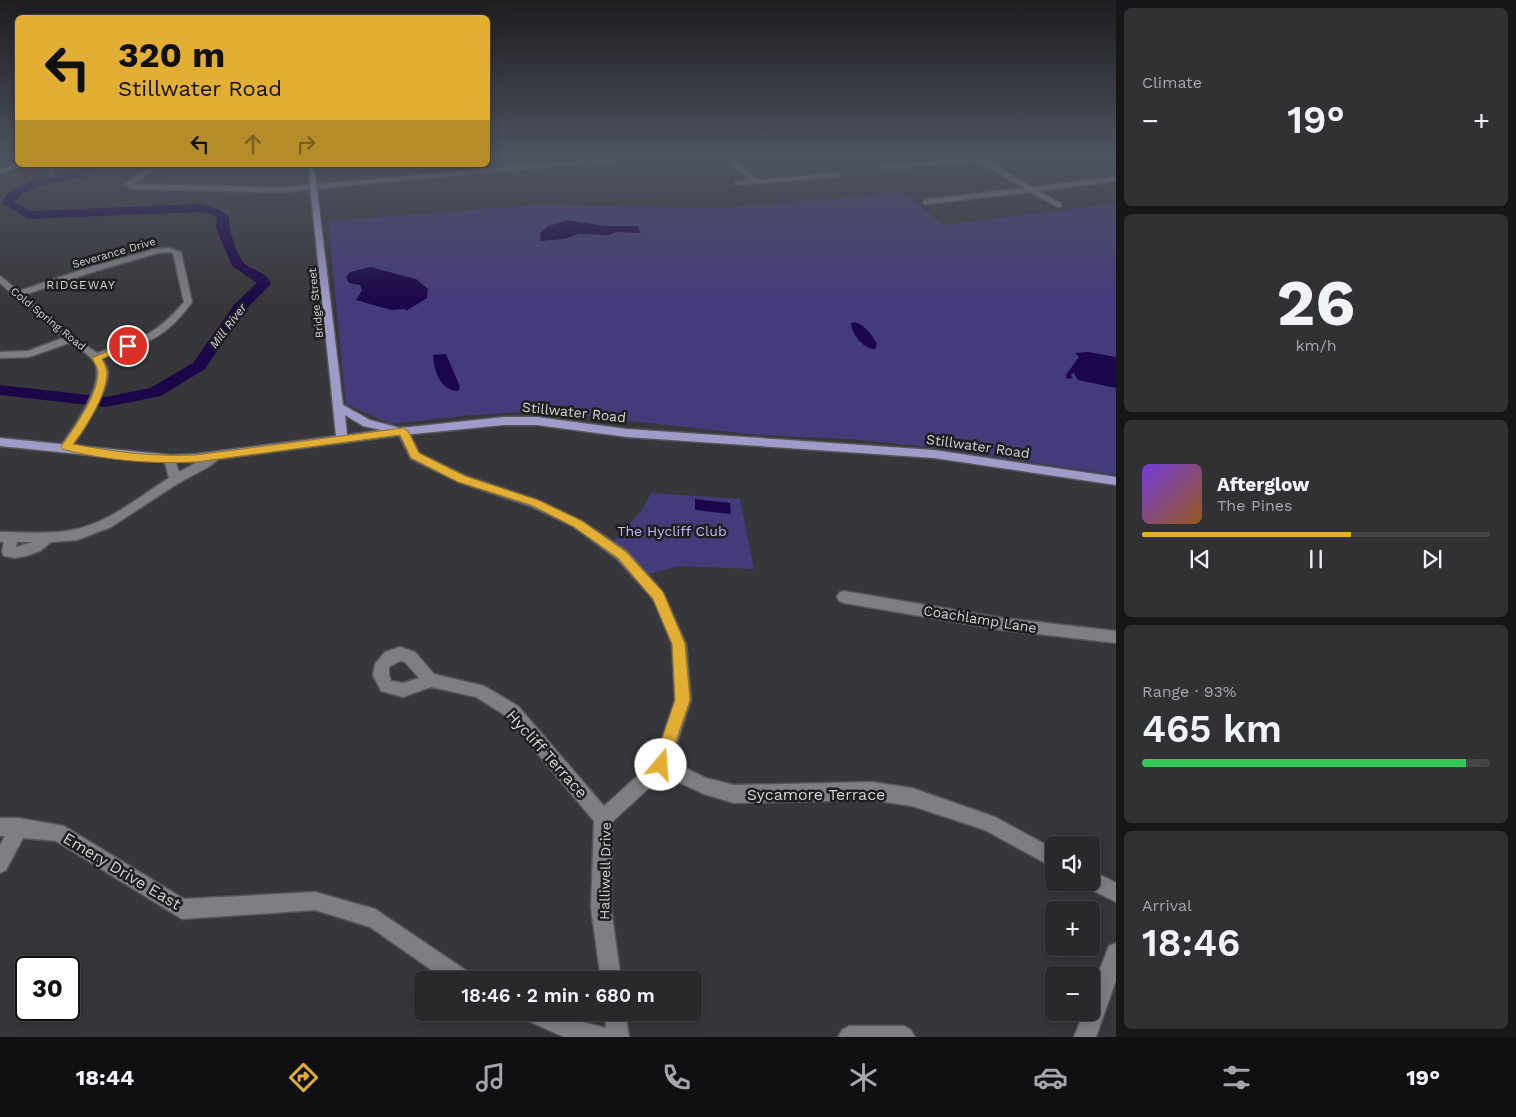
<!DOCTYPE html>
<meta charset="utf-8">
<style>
:root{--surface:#29292c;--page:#313134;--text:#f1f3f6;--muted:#a5a6a9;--line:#454548;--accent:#e2af34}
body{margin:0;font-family:"Work Sans",sans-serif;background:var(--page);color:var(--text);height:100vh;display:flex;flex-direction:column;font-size:19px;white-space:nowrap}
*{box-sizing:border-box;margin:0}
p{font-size:16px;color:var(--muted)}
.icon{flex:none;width:28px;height:28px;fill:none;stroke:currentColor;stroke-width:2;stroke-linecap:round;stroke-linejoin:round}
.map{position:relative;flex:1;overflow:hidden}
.side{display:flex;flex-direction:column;gap:8px;padding:8px;background:#171718;width:400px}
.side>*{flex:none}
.top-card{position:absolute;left:15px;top:15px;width:475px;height:152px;border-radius:8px;box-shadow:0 2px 12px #0003,0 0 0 1px var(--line);background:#e2af34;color:#111;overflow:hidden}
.controls{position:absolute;left:1045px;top:836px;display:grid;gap:10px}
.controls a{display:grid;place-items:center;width:55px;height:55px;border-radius:8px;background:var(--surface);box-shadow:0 2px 12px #0003,0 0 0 1px var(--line);font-size:25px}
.speed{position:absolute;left:15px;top:956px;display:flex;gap:10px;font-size:25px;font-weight:700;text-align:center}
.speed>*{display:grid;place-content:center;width:65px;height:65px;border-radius:50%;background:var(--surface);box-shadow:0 2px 12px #0003,0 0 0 1px var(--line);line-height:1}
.speed .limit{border:2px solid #111;border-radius:8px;background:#fff;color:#111}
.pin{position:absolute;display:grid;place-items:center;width:42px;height:42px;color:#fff;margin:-21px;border:2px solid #fff;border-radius:50%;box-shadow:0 1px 5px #0007}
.me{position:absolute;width:55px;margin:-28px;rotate:18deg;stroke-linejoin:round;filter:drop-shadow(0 0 4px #0008)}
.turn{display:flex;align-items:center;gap:18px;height:105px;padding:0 20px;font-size:22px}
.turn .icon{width:65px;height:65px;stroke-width:2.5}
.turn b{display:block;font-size:35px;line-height:42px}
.lanes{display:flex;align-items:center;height:48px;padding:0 20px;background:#0003;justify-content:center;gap:25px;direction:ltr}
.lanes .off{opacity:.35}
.big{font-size:38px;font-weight:600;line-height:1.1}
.side .widget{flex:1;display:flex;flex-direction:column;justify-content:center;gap:8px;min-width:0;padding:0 18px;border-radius:8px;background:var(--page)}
.side .dial{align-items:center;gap:0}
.dial b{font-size:65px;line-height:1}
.song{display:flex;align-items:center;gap:15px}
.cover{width:60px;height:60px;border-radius:8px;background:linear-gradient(135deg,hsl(260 70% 55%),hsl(30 70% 35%))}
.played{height:5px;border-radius:2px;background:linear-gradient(90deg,var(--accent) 60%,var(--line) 60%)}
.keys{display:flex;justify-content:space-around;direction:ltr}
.heat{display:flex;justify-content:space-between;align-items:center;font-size:28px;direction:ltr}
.charge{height:8px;border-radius:4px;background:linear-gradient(90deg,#34c759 93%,var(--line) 0)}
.trip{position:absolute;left:414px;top:971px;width:288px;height:50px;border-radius:8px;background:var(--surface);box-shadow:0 2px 12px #0003,0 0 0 1px var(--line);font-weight:600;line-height:50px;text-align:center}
.tabs{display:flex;height:80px;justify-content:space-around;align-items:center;background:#101012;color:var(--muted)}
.tabs .icon{width:35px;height:35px}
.tabs .active{color:var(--accent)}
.tabs b{font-size:22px;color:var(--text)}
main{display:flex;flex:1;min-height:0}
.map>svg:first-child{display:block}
</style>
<main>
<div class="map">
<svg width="1116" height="1037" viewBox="0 0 1116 1037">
<rect width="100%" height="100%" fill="#37373b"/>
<path fill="#443b7b" d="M904 192 943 225 1116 203V475L931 447 850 439 759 435 539 411 473 415 391 424 346 404 328 221 537 205 719 208Z
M651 493 740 499 754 569 678 566 650 574 614 541 642 510Z"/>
<path fill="#1b0649" d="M569 220 604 226H638L641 233 616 232 609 235 579 234 564 239 541 241 540 233 548 226Z
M370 267 416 279 428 289 427 298 406 311 405 309 391 310 356 300 362 290 360 285 349 283 346 277 350 272Z
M855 322C865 325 872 335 877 344L875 349C864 350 851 333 851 323Z
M1088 352 1116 357V388L1078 380 1074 373 1071 374 1072 378 1067 379 1066 375 1079 357 1075 353Z
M446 354 460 387 458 391C440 390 434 371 433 355Z
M695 499 730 503 731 514 695 510Z"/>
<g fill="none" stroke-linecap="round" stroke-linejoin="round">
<path fill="#1b0649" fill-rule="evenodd" d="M94 165H109C89 185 36 175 14 202L30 211 198 204 218 209 229 217C228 228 237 258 246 265 255 271 268 273 271 284L244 311 205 369 161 396 106 407 0 395V385L106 397 150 388 193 363 234 305 257 283 232 266 216 228 217 218 210 214 198 212 28 219 2 203C9 179 73 173 94 165Z"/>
<defs>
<path id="minor" d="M606 158H626L623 160 279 192 135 189 124 185 152 165H159L133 184 279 188Z
M726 158H732L757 180 837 173 840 175 837 177 737 185 735 184V182L749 180Z
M965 158H983L1032 187 1116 177V181L1038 191 1061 203V207H1058L1030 192 927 204H924V200L1024 188 975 160 882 170 879 168 882 166Z
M46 165H52L54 176H50Z
M169 248 181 252 192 302C166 339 143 345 102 358 104 363 108 368 108 373 108 392 81 434 70 450H62L60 447C72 429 110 379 92 359 86 352 76 347 69 343L29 357 0 358V352L28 351 63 338 0 283V276L19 291 87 268 155 249ZM169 252 173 253 184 302C156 336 137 340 97 353L73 337 24 295 93 272 158 253Z
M403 427 407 428 419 453 466 476 538 500 582 521 627 551 663 592 686 644 691 700 671 761 706 778 734 785 872 782 912 788 995 817 1054 849V868L985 830 912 806 872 800 734 803 704 794 663 775 612 822 611 908 621 980H601L591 908 594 821 506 716 476 697 431 687 403 697 381 691 373 675 375 664 385 652 400 647 415 652 434 674 484 686 518 706 604 806 655 760 675 700 672 644 653 599 617 559 574 527 530 506 458 482 411 459 397 431ZM400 661 405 662 419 678 403 683 391 681 389 675V667Z
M216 452 222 456 210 466 177 484 111 527 77 540 51 542 40 551 26 556 15 558 4 556 2 552 4 542H0V532C25 532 53 535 77 529 111 521 140 496 169 478L164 460 166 457H174L179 472ZM17 542H33L16 547Z
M844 591 1002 618 1116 631V643L1002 630 844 603 839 601 837 597 839 593Z
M0 818H19L64 826 184 899 315 892 375 909 470 973 473 980H446L370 927 315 910 182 919 56 841 23 838 6 870 0 873V845L5 836H0Z
M1091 870 1116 883V902L1084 886 1083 882H1091Z
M1116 943V980L1096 1037H1074L1084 1012H1091V992L1109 946Z
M521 1012H556L571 1019 606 1028 605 1012H625L629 1037H564L524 1019Z
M849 1026H904L911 1030 915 1037H838L842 1030Z"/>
<path id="major" d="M18 165H28L0 173V169Z
M308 165H314L343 405 370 420 400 428 504 417H537L627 429 934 450 1116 477V485L934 458 627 437 537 425H504L403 435 196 462 147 461 0 446V438L171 455 196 454 336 436ZM345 415 363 426 381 430 347 435Z"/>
</defs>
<use href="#minor" stroke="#555458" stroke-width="3"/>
<use href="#major" stroke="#555458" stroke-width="3"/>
<use href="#minor" fill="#7e7e83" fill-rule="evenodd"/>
<use href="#major" fill="#9f9cc9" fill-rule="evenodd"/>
</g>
<linearGradient id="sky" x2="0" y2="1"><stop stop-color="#1e1e20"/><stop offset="0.52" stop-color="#4d5360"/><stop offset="1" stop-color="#4d5360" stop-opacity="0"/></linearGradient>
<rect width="1116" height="303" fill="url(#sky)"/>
<path fill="#e2af34" stroke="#937222" d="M125 344 132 346 102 359C104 363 107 368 107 373 107 394 86 428 73 444 115 452 154 457 196 455L403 428 408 431 419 453 465 476 538 500 582 521 626 552 663 592 685 644 690 700 666 770 661 772 656 770 653 765 675 700 672 644 653 599 618 558 574 527 531 505 458 482 411 458 400 435 196 462C152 464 106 461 62 449L61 447C73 429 99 394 98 372 98 368 94 362 92 358Z"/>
<g text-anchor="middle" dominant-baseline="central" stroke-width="5" stroke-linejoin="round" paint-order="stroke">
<g font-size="11" fill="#d4d3d6" stroke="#1e1e20">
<text transform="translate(114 253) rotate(-16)">Severance Drive</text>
<text transform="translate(316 303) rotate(-96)">Bridge Street</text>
<text transform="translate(48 319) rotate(39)">Cold Spring Road</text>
</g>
<g font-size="12" letter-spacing="1" fill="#d4d3d6" stroke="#1e1e20">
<text x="81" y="285">RIDGEWAY</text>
</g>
<g font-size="12" font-style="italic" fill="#dbdbf0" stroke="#1e1e20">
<text transform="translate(228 326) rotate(-53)">Mill River</text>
</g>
<g font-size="14" fill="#d4d3d6" stroke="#1e1e20">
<text transform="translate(574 412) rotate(6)">Stillwater Road</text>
<text transform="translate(978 446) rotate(8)">Stillwater Road</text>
<text transform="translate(980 619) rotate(9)">Coachlamp Lane</text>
<text transform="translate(605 871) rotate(-89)">Halliwell Drive</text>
</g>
<g font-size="14" fill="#bfbcf8" stroke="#1e1e20">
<text x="672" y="531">The Hycliff Club</text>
</g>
<g font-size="16" fill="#d4d3d6" stroke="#1e1e20">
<text transform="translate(547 754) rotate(48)">Hycliff Terrace</text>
<text x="816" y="794">Sycamore Terrace</text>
<text transform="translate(122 871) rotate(31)">Emery Drive East</text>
</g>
</g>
</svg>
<div class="controls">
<a><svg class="icon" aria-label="sound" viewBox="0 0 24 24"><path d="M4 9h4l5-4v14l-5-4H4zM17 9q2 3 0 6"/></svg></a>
<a>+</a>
<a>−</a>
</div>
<div class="speed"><div class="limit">30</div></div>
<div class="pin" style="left:128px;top:346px;background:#d93025"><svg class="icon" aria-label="arrive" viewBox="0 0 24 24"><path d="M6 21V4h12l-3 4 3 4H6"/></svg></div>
<svg class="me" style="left:661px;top:765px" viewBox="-20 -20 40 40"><circle r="19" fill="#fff"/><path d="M0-13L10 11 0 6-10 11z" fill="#e2af34"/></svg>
<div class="trip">18:46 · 2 min · 680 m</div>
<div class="top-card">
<div class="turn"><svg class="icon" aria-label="left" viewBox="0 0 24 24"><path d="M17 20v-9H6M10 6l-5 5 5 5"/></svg><div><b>320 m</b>Stillwater Road</div></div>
<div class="lanes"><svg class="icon" aria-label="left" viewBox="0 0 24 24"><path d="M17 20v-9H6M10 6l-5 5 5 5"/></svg><svg class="icon off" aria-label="ahead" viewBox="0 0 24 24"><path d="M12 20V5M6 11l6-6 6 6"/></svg><svg class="icon off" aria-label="right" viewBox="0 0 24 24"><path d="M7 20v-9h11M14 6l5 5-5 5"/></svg></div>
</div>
</div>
<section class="side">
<div class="widget"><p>Climate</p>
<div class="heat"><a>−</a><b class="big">19°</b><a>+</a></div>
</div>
<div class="widget dial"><b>26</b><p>km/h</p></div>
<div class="widget">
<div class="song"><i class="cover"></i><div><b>Afterglow</b><p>The Pines</p></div></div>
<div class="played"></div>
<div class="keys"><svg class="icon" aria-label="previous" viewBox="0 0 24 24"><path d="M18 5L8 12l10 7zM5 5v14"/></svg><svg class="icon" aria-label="pause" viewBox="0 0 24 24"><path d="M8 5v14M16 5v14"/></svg><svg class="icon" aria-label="next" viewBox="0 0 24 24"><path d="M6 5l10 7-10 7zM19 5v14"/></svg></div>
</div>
<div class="widget"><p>Range · 93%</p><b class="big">465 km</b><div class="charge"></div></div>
<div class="widget"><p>Arrival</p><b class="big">18:46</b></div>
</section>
</main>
<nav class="tabs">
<b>18:44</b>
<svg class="icon active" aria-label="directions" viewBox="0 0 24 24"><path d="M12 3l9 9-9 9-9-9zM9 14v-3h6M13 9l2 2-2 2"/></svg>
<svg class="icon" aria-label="music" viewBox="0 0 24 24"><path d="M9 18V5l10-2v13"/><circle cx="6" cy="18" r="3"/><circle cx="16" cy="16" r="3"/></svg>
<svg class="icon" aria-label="phone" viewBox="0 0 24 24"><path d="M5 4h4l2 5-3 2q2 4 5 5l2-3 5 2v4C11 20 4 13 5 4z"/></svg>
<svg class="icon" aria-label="climate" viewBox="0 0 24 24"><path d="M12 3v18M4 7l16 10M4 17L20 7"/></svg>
<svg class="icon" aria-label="car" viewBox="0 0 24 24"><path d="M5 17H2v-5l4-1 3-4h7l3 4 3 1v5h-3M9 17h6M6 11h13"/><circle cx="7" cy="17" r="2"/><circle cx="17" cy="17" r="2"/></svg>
<svg class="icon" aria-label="filters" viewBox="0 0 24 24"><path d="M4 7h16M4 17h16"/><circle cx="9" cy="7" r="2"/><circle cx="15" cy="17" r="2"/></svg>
<b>19°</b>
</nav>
